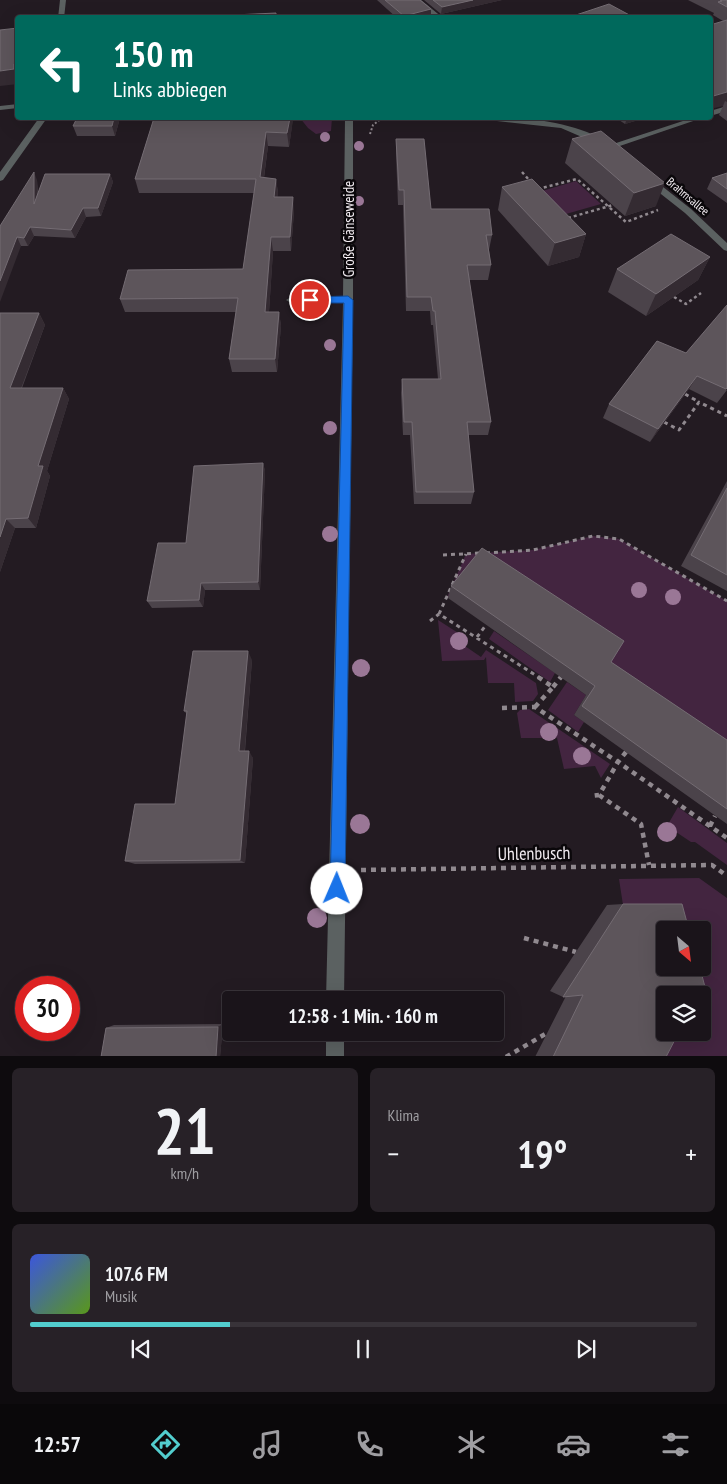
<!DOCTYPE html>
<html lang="de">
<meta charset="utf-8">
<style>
:root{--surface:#1a141a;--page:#272127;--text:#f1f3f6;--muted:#9f9ea2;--line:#383339;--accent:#52cdce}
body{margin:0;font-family:"PT Sans Narrow",sans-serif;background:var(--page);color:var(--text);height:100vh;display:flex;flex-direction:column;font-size:19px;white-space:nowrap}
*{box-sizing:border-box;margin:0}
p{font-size:16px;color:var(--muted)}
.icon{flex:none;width:28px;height:28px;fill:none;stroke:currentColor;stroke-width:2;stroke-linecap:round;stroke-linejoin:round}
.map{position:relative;height:1056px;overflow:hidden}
.drawer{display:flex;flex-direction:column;gap:12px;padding:12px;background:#0e0b0e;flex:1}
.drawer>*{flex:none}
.hud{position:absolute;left:15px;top:15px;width:698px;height:105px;border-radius:5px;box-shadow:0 5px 20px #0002,0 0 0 1px var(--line);background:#00695c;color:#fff;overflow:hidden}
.needle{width:32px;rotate:152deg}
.controls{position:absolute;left:656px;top:921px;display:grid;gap:10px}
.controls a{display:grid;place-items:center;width:55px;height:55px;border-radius:5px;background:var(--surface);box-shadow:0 5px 20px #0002,0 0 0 1px var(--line);font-size:25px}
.speed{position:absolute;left:15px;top:976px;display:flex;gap:10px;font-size:25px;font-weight:700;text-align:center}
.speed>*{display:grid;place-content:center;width:65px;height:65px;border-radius:50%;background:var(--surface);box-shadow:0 5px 20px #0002,0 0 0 1px var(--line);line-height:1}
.speed .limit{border:8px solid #d22;background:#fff;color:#111}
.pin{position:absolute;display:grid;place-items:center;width:42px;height:42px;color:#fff;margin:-21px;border:2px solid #fff;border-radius:50%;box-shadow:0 1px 5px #0007}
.me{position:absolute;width:55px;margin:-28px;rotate:1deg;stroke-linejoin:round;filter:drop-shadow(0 0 4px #0008)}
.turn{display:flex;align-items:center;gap:18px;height:105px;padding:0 15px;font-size:22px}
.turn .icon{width:65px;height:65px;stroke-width:2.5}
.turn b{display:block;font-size:35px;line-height:42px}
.big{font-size:38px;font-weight:600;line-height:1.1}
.drawer .widget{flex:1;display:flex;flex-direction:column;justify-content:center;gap:8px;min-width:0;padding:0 18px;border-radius:8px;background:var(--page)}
.drawer .dial{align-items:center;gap:0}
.dial b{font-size:65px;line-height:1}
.song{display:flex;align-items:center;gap:15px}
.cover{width:60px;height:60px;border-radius:8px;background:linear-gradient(135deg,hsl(230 70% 55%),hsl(90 70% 35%))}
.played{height:5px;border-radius:2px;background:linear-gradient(90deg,var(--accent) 30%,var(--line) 30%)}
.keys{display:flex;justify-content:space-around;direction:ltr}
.heat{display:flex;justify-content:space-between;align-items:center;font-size:28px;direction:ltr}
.drawer .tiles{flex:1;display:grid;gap:12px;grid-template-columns:1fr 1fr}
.widget:last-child{grid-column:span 2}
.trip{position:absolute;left:222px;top:991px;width:282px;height:50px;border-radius:5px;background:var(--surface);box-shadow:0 5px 20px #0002,0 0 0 1px var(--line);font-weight:600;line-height:50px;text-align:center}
.tabs{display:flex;height:80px;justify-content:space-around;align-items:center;background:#0a080a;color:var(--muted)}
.tabs .icon{width:35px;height:35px}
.tabs .on{color:var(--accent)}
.tabs b{font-size:22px;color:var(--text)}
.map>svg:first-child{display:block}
</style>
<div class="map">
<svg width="727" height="1057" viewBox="0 0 727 1057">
<rect width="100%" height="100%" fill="#231b22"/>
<path fill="#432540" d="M300 118H332L331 131 316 134 308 128Z
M576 181 601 204 566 214 542 191Z
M593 536 619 539 727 601V757L447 597 466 554 533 550Z
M438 620 466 638 462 644 481 657 486 650 536 683 538 694 533 701 515 702 514 683H488L486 657 484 660 442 661Z
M494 631 555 673 550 682 489 639Z
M567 682 586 695 574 715 584 722 578 732 548 710Z
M529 709 610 764 601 778 595 766 564 769 557 738H521L517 713 520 710Z
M678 807 727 843V865L695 842H691L667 826Z
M699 878 727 898V1056H640L665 1032H702V995H676L679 968H702V930H669L623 905 619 879Z"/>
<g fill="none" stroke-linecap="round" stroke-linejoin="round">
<path stroke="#90898f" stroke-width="2" stroke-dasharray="2 2" stroke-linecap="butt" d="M370 134 373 125 382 118"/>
<path stroke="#90898f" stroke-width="2.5" stroke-dasharray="3 3" stroke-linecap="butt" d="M522 172 530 181
M538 189 577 179 626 222 658 210
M568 218 613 205
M674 297 686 304 701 293"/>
<path stroke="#90898f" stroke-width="3" stroke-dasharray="4 4" stroke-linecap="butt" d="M685 394 699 402
M664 422 679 430 699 402 727 416
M486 553 533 550 593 536 619 539 727 601
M443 555 480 553
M439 614 466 554
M430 621 439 614 540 678
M477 637 486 625"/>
<path stroke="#90898f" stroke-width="4.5" stroke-dasharray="5 5" stroke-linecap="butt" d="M553 687 561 677
M535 707 553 687 538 677
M502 708 535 707 618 762 599 795 591 796
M626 752 618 762 727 838
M599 795 641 824 649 865
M710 826 715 816
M361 870 712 865 727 876
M524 938 576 952
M506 1057 547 1033"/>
<path fill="#5b6161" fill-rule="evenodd" d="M60 0H66L64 18H58Z
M414 0H421L443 18H435Z
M18 104V108L0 110V106Z
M727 106V111L710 116V111Z
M39 118H47L3 180 0 181V172Z
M345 118H353V300L344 1000H326L343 303H291L286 300 291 297H343Z
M484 118C513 114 582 123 605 142L598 144 561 128 488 120Z
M692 118H702L611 149 604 147Z
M647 179H653L691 209 727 243V251L724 250 685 213 647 183Z
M326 1032H344V1057H326Z"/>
</g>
<g fill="#9a7796">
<circle cx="325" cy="137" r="5"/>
<circle cx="359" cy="146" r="5"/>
<circle cx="359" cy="201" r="5"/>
<circle cx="330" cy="345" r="6"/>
<circle cx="330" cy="428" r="7"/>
<circle cx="330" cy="534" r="8"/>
<circle cx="639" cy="590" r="8"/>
<circle cx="673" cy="597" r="8"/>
<circle cx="459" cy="641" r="9"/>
<circle cx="361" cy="668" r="9"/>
<circle cx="549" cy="732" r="9"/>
<circle cx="582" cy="756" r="9"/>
<circle cx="360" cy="824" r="10"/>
<circle cx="667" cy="832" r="10"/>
<circle cx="317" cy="918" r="10"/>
</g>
<path fill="#4b434a" d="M377 0H420L431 17 427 18H397Z
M424 0H502L441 14Z
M688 0H727V121L719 115 723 106V21L713 15 714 13Z
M77 118H120L115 136H77L73 126Z
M154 118H293L289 147 268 146 264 178 276 179 278 193 277 197 294 211 291 251H273L269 312H279L281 326 277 372H232L229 359 236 312H125L120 299 243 269 254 193H139L135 179Z
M616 118H645L625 124Z
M396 139 431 209 492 235 489 250 491 265 488 280H469L491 422 488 435H468L474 492 471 504H414L410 435H403L401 393 402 379H438L433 325H431L430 311H406L403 205H398L396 154Z
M572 139 656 206 625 216 565 163Z
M727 173V203L707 189 712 178Z
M110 174 113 182 101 216 86 217 75 238 34 236 28 246H21L0 226 37 180 38 195Z
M502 187 586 234 579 257 548 266 498 210Z
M710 257 698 280 646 316 608 292 617 269Z
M0 313H39L45 325 22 388H63L69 399 47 471 50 476 36 528H15L0 572Z
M657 341 727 390 717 403 689 389 650 442 603 418 609 404Z
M263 463 265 471 260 590H205L203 607 152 608 147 601 186 543Z
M727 481V591L681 566Z
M451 586 611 662 727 740V824L574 715 586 695 448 598Z
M252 660 245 751 253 758 245 863 135 864 125 861 175 804 187 714 184 711Z
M623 904 666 1057H535L566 996 563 997 550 991 607 905Z
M223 1024 220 1057H101L106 1028 114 1025Z"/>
<path fill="#342b32" d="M473 0H502L441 14 442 7Z
M431 9V17L427 18H404V16Z
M14 64H18V84L0 86V71Z
M727 92V102L725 101 723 106 710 109V97Z
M114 118H120L115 136 112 126Z
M290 118H293V120L289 147 287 133Z
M627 118H645L625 124Z
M266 132 268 146 262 191 260 177Z
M34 172 37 180 38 213 34 204Z
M110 174 113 182 101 216 98 208Z
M276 179 278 193 276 211 274 197Z
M665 183 656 206 625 216 634 193Z
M293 197 294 211 291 251 290 237Z
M83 208 86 217 75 238 71 230Z
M30 227 34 236 28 246 24 238Z
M586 234 579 257 548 266 555 243Z
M17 237 21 246 0 302V281Z
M271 237 273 251 268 326 265 312Z
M710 257 698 280 646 316 656 294Z
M279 312 281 326 277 372 275 359Z
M39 313 45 325 17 399 10 388Z
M697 376 689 389 650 442 658 429Z
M63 388 69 399 47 471 50 476 36 528 28 518 38 466Z
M263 463 265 471 260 590 258 582Z
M6 519 15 528 0 572V537Z
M201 583 205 590 203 607 199 600Z
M248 651 252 660 244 758 239 751Z
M249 751 253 758 245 863 240 860Z
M223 1024 220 1057H216L218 1027Z"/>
<path fill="#5d555b" stroke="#746c73" d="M385 0H420L431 9 404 16Z
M433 0H473L442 7Z
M720 0H727V7L718 2 722 1Z
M609 4 635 18H567Z
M276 13V18H192V17Z
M727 20V92L710 97V25Z
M18 28V64H14V69L0 71V30Z
M77 118H114L112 126H73Z
M154 118H290L287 133 266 132 260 177 276 179 274 197H293L290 237H271L265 312H279L275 359H229L238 298 120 299 128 270 243 269 256 179H135Z
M601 131 665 183 634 193 572 139Z
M396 139H424L431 209H489L492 235H486L491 265H467L491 422H467L474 492H416L412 422H404L402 379H441L435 311H433L431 297H407L404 190H399Z
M34 172V204L45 174H110L98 208H83L71 230 30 227 24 238 17 237 0 281V226Z
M727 173V189L712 178Z
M532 179 586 234 555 243 502 187Z
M671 234 710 257 656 294 617 269Z
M727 305V388L726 389 697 376 658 429 609 404 657 341 686 353Z
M0 313H39L10 388H63L38 466H43L28 518 6 519 0 537Z
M263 463 258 582 201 583 199 600 147 601 158 543H186L194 466Z
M727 488V575L691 555Z
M482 548 624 641 611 662 727 740V809L582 706 595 686 451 586Z
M193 651H248L239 751H249L240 860 125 861 135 804H175L187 711H184Z
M623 904H682L689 930H665V968H700L705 987 701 995H665V1032H679L666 1057H553L583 995 563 997Z
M218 1027 216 1057H101L106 1028Z"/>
<path fill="#1a73e8" stroke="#114b97" d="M348 296 353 300 345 889 343 894 337 896 332 894 330 889 344 303H310L306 300 310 297Z"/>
<g text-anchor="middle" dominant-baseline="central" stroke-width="5" stroke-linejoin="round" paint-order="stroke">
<g font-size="12" fill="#f1ebf0" stroke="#0a070a">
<text transform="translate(688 196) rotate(40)">Brahmsallee</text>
</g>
<g font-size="15" fill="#f1ebf0" stroke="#0a070a">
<text transform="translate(348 229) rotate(-90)">Große Gänseweide</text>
</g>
<g font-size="18" fill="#f1ebf0" stroke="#0a070a">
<text transform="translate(534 853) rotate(-1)">Uhlenbusch</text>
</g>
</g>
</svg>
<div class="controls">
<a><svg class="needle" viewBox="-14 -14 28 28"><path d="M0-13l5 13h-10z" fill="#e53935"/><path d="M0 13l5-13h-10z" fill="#9f9ea2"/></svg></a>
<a><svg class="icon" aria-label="layers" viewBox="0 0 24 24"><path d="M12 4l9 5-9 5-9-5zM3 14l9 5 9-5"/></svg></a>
</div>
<div class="speed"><div class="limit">30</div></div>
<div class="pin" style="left:310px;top:300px;background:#d93025"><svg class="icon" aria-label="arrive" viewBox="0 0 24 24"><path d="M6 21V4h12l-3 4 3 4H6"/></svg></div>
<svg class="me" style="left:337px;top:889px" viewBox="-20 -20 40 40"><circle r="19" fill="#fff"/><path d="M0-13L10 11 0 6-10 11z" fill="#1a73e8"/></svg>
<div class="trip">12:58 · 1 Min. · 160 m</div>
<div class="hud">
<div class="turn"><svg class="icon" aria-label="left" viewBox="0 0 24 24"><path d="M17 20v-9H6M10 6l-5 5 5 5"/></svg><div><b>150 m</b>Links abbiegen</div></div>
</div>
</div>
<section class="drawer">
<div class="tiles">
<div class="widget dial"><b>21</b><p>km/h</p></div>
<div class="widget"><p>Klima</p>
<div class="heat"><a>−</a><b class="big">19°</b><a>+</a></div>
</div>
<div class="widget">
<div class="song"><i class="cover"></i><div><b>107.6 FM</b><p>Musik</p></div></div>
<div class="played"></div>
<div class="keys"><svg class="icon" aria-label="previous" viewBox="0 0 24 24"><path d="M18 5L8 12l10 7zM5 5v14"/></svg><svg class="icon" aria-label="pause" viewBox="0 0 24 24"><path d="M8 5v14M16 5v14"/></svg><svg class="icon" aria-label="next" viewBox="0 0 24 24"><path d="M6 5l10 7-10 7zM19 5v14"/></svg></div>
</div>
</div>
</section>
<nav class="tabs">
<b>12:57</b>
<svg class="icon on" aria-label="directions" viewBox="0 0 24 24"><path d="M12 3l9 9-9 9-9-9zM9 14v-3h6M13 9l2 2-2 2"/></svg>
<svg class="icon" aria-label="music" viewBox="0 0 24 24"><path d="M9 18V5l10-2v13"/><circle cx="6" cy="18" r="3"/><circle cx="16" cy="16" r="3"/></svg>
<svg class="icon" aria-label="phone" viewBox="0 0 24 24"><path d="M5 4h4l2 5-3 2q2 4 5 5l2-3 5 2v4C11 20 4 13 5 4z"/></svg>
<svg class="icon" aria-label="climate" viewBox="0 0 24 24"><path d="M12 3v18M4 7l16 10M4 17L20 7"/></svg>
<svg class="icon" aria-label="car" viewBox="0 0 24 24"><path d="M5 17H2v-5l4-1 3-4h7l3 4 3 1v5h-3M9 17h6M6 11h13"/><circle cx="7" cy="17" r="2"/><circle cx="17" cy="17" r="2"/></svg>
<svg class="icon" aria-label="filters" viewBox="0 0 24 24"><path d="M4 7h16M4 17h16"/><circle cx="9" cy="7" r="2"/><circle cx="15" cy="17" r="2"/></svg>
</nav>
